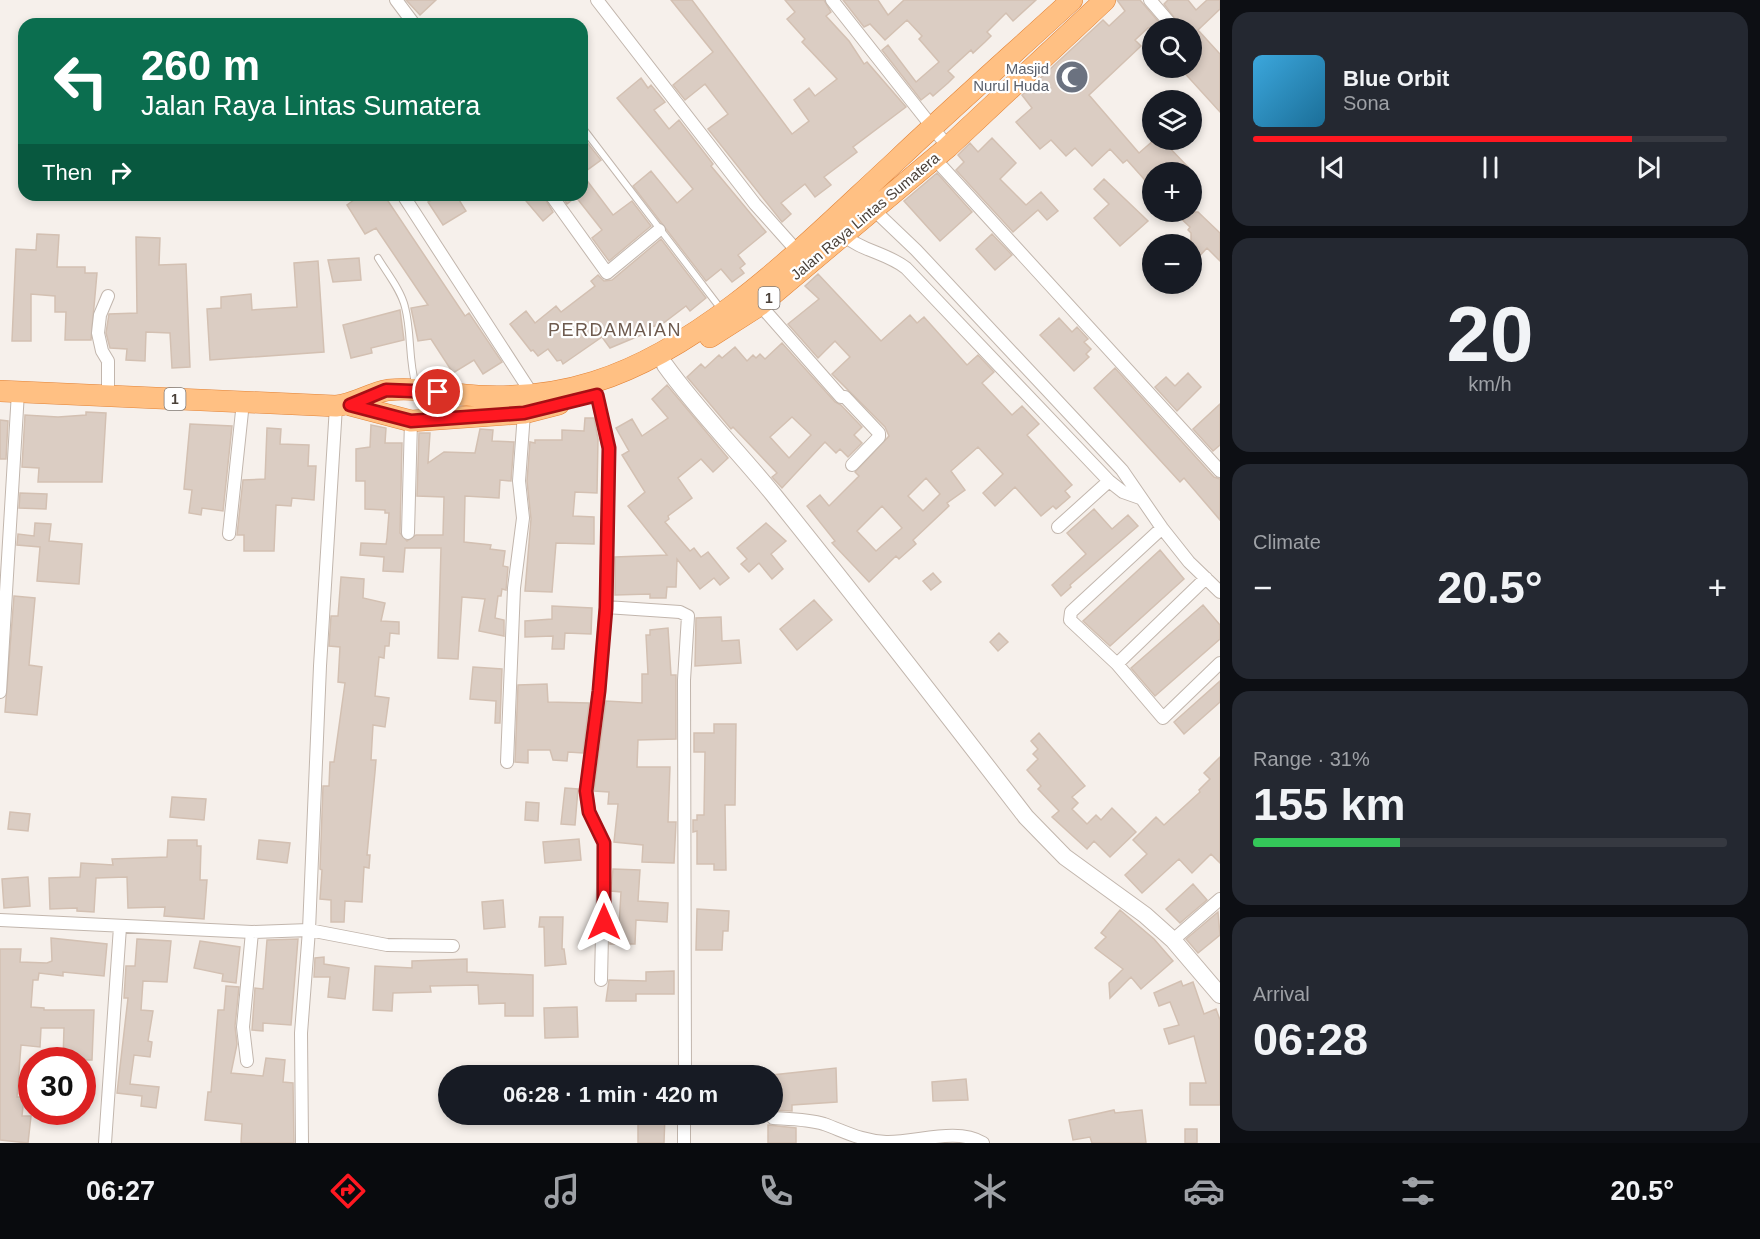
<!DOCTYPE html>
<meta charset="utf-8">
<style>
:root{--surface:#171b24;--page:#242831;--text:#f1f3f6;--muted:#9ea1a6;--line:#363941;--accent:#ff1821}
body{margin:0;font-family:Helvetica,sans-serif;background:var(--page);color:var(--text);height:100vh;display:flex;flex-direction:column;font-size:22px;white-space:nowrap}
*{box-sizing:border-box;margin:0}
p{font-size:20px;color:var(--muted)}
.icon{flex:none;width:33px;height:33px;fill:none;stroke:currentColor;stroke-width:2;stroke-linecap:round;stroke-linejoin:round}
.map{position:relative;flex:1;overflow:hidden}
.drawer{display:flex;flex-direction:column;gap:12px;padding:12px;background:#0d0f14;width:540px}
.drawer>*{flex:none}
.banner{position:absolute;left:18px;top:18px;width:570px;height:183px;border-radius:18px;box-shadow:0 3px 9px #0003;background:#0b6e4f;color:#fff;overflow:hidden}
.controls{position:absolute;left:1142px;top:18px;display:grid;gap:12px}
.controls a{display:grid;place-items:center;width:60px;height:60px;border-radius:50%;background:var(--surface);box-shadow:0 3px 9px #0003;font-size:30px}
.speed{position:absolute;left:18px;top:1047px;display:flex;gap:12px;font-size:30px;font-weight:700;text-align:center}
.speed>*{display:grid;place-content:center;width:78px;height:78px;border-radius:50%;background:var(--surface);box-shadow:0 3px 9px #0003;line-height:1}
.speed .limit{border:9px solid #d22;background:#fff;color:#111}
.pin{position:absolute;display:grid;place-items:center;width:51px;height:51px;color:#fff;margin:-26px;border:3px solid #fff;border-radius:50%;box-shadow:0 2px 6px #0007}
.me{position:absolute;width:66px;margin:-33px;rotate:0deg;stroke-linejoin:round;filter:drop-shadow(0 0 4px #0008)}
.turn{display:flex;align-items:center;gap:21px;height:126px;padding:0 24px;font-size:27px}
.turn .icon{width:78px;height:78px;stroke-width:2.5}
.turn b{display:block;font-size:42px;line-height:51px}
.then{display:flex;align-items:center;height:57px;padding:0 24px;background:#0003;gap:12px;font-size:22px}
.big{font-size:45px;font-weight:800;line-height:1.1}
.drawer .card{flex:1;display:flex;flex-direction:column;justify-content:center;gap:9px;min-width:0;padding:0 21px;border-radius:18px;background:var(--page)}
.drawer .dial{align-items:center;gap:0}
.dial b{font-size:78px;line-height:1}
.song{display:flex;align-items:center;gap:18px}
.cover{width:72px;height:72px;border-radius:9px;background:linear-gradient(135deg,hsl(200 70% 55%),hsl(200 70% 35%))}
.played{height:6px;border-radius:3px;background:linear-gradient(90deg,var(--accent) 80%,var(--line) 80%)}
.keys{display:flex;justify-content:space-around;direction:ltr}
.heat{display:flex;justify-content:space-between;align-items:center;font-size:33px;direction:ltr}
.charge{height:9px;border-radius:4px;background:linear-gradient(90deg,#34c759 31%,var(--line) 0)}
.trip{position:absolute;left:438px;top:1065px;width:345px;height:60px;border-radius:30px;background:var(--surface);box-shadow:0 3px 9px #0003;font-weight:800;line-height:60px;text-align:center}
.tabs{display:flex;height:96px;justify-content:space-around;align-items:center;background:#090b0e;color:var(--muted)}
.tabs .icon{width:42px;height:42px}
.tabs .on{color:var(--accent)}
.tabs b{font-size:27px;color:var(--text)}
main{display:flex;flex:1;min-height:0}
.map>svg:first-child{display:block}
</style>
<main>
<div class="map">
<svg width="1220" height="1143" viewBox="0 0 1220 1143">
<rect width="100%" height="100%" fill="#f6f0eb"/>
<path fill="#dbcdc3" stroke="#d3c0b2" stroke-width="1.5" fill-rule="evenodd" d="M406 0H436L420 15Z
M671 0H692L792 134 809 121 794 100 809 88 815 96 837 79 802 42 805 39 787 19 795 12 785 0H824L831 12 826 16 849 41 864 64 867 62 906 107 853 147 857 152 824 177 831 185 815 197 805 184 781 203 791 214 782 222 708 129 728 114 705 84 685 100 673 85 713 52Z
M843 0H878L888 15 904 0H1036L1013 21 1006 13 987 32 991 36 985 42 973 53 971 50 948 71 954 77 948 83 933 96 930 93 921 100 882 50 888 45 916 82 939 62 919 39 922 36 907 20 885 40 870 24 864 27Z
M1117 0H1140L1164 28H1148L1135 40 1141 46 1089 95 1139 153 1154 140H1162L1188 167 1182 172H1152V188L1127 160 1123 163 1110 149 1092 166 1075 148 1066 156 1051 140 1040 149 1016 122 1032 108 1022 95 1103 20 1109 26 1125 11Z
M1168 0H1188L1196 10 1207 0H1220V9L1198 30 1220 54V112L1180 68H1191V28H1182L1164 4Z
M641 78 648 88 651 85 665 102 654 110 669 129 679 120 713 164 711 166 766 232 738 255 745 264 740 268 744 273 732 282 721 269 706 281 633 186 651 171 677 203 693 189 617 98Z
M582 136 601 160 582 174 613 215 632 201 651 226 609 261 592 238 602 230 576 197 567 204 561 195H582Z
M992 138 1016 163 1000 179 1026 205 1041 192 1058 211 1047 220 1038 210 1013 232 956 170 964 162 958 155 970 143 978 152Z
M937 173 972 212 940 241 904 201Z
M1104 179 1148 221 1120 246 1094 218 1109 204 1094 189Z
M361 195H384L465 316 469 313 502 362 483 374 474 360 453 373 431 339 418 341 411 308 428 305 376 228 365 234 347 205Z
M440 195H456L466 211 443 225 428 202Z
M521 195H543L553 212 543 221Z
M1174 212H1198L1220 233V261L1207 248 1191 265V233L1188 230 1190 227Z
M37 234 59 235 57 267H85V273H97L91 340H65L66 312H55V296L31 294V341H12L16 249 36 250Z
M992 234 1012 255 995 270 976 249Z
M136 237 160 238 159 265 186 264 190 367 172 368 170 333 146 332 145 361 126 360 127 349 110 348 106 333 109 314 137 313Z
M661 239 706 298 690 311 686 306 657 328 655 325 641 335 610 348 602 337 563 364 561 360 557 361 548 349 538 356 533 350 531 351 510 324 526 311 535 323 556 306 561 312 595 286 591 281 598 275 604 281 612 280Z
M359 258 361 280 333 282 328 260Z
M318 261 324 352 210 360 207 309 221 308V297L251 294 252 310 297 307 294 263Z
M818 274 881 341 910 315 917 323 924 317 967 365 978 355 994 372 982 383 1012 415 1022 406 1039 424 1027 435 1072 485 1065 491 1070 497 1056 509 1053 506 1041 516 1015 487 995 506 983 493 1003 474 978 447 951 471 965 490 947 503 949 506 913 540 916 544 899 559 896 556 869 582 832 543 835 541 807 506 820 495 829 506 859 476 855 472 889 436 885 427 832 374 850 357 835 341 818 358 788 324 819 299 805 286ZM926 478 940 494 923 511 908 496ZM882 506 902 528 876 551 857 531Z
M400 310 404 340 371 348 372 353 351 358 343 325Z
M1059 318 1072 332 1077 327 1088 339 1084 342 1091 349 1086 354 1089 357 1074 371 1040 335Z
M782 343 835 402 841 405 862 427 854 435 862 443 848 457 840 449 836 453 825 442 782 488 772 477 777 473 733 427 731 429 687 377 701 364 705 368 719 355 722 358 735 347 747 361 753 355 756 358 760 354 765 359ZM792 417 811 435 789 458 770 437Z
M1115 368 1214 477 1220 479V520L1184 478 1180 482 1094 388Z
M1188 373 1201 387 1177 411 1155 387 1166 377 1175 386Z
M667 385 728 458 713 472 701 459 678 478 692 498 668 516 669 519 665 522 690 551 694 548 701 557 708 552 729 578 720 585 714 578 700 589 677 559 676 587H667L666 598H650V594L615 595V557L667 555 628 506 645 492 622 455 629 451 616 428 632 419 642 436 668 418 652 399Z
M1220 404V445L1213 451 1193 429Z
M86 412 106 413 102 482H38L39 468 22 467 25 415 58 417 86 415Z
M585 418H594L598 439 597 493 575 492 573 516 594 517V544L556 543 552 592 525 591 531 519 527 481 530 442 535 443V440H562V430L584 431Z
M0 420 8 421 6 459H0Z
M190 424 232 426 223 511 202 508 201 515 189 513 192 490 184 489Z
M371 425 386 428 385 443H402L400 533 407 541 416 535H443L444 497 417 496 419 433H430L428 463 444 452 475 453 480 429 493 430 492 441 514 442 511 481 500 480 499 498 465 496 464 542 491 545 490 549 505 551 503 566 508 567 506 590 502 589 501 596H498L495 618 504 620V636L479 631 485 599 462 597 458 659 438 658 441 548H405L403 572 383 571 384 557 360 555 361 543 386 544 387 538 389 513H385V510L365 509V481H356V449L370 447Z
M267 428 281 429 280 444 309 445 308 466H316L314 500 292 498 291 506 276 505 274 551H244V535H237L243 480 265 479Z
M20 493 47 494 46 509 19 508Z
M1094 509 1112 529 1128 515 1138 526 1070 585 1071 587 1061 596 1052 585 1086 554 1067 533Z
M35 523 51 524 49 541 82 544 79 584 37 581 40 547 17 545 18 534 34 536Z
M766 523 786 541 771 554 783 569 772 579 759 563 749 572 741 564 747 559 737 548Z
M1160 550 1184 579 1110 646 1083 621Z
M933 573 941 582 931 590 923 581Z
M341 577 364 579 363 598 385 603 381 621 399 622V634L390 633 389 646H385L384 658 379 657 375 696 389 698 385 727 373 725 371 760H376L375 772 367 855H370L369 868 364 867 362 902 345 901 344 922H331V900L320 899 322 870 320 869 323 786H329L330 762H334L345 683 338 682 340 647 329 646 331 616H338Z
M14 596 35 598 29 665 42 667 37 715 5 712Z
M814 600 832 620 797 650 780 629Z
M1203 605 1220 625V639L1155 696 1131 668Z
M552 606 592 608 591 634 565 633 564 649H552L553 636 525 637V621L552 619Z
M721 617 722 641 739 640 741 663 695 666 696 618Z
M668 628 671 675H676V739L638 740 637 767H670L668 822H676L674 863 642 862 643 845 614 842 618 804H608L609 792 594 791 606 701 642 703V674H648L646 635H650V630Z
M999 633 1008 642 998 651 990 642Z
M473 667 502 669 500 723H495L496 701 470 699Z
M1220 681V702L1184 734 1174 722Z
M547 684 548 702 589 703 583 753 568 752 567 761 553 760 550 750H528V763L515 762 518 685Z
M714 724H736L735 805H725L726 870H714V864H697V831L693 832V820H697V815H704L705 752H694V733H714Z
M1039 733 1085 786 1072 797 1078 803 1072 809 1087 824 1096 815 1101 820 1112 808 1136 832 1110 857 1094 841 1087 849 1052 817 1059 811 1038 789 1041 786 1027 770 1038 759 1033 754 1038 749 1031 741Z
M1220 757V863L1211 854 1192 873 1179 859 1142 893 1125 875 1147 854 1133 840 1156 817 1164 825 1200 792 1199 790 1210 779 1204 773Z
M565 788 578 789 575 825 561 824Z
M172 797 206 799 204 820 170 817Z
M526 802 539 803 538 821 525 820Z
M10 812 30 814 28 831 8 829Z
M579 839 581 860 545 863 543 842Z
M168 840H197V846H201L200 880H207L204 919 164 916 165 907 128 908 127 877 96 878 94 912 77 911V908L50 909 49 878 80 877 81 863 113 865 112 859 167 857Z
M259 840 290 843 287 863 257 859Z
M613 869 640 870 638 901 668 903 667 922 636 920 635 944H610V926H619L621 892 611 891Z
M28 877 30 906 4 908 2 879Z
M1193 884 1207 900 1180 923 1166 909Z
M503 900 505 927 484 929 482 902Z
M697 909 729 911 728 931H723L722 950H696Z
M1120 910 1154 939 1173 961 1141 989 1131 977 1110 998 1109 983 1123 969 1095 948 1106 937 1101 933Z
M1218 912 1220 935 1198 953 1186 939Z
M540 917H563L562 949H564L566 964 545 966 544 927H539Z
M51 938 107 944 104 976 63 972V976L39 973 38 980H33L31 1007 44 1008V1010H94L92 1060H63L64 1028H41L40 1047 21 1045 17 1097H24L22 1116H31L28 1143 0 1140V949H21L20 962 47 963 52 961Z
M137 939 171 941 167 982 143 981 141 1010 153 1011 148 1041 152 1042 150 1057 134 1055 130 1084 159 1087 156 1108 141 1106 142 1096 117 1093 128 998H124L126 966H135Z
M298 939 291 1025 263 1023V1031L252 1030 255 988 263 989 267 940Z
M200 941 240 947 236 983 222 981 223 974 194 968Z
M324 957V964L349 968 345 999 328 997 330 977H314L315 958Z
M467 959V972L533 975V1016H505V1003L479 1004 478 985 430 986 431 992 393 993 392 1011 373 1010 375 966 412 968V961Z
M674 971V994H636V1001H606L609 980 646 981V972Z
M1181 981 1183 986 1193 982 1204 1014 1216 1009 1220 1020V1105H1190V1083H1206L1194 1036 1169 1044 1164 1029 1179 1025 1170 1002 1159 1006 1154 993Z
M226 986 239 987 235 1026 237 1044 231 1073 263 1076 266 1058 285 1060 283 1082 293 1083 294 1143H241L242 1124 205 1120 208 1092H211L218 1010H224Z
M577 1007 578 1037 545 1038 544 1008Z
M836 1068 837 1102 792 1105V1111L772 1110V1075Z
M966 1079 968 1100 933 1101 932 1082Z
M1114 1110 1115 1113 1142 1110 1146 1143H1092L1090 1137 1073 1140 1069 1120Z
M638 1114H665L664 1143H638Z
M768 1125 796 1128V1143H768Z
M1185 1129H1197V1143H1185Z"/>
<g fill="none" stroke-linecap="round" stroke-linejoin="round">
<defs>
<path id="service" d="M582 127 721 309
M378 258C387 273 401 290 405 307 412 334 408 360 416 386"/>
<path id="minor" d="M396 0 414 24
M597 0 755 204 797 251
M832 0 948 147
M1150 0 1174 28
M934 158 1220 471
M403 195 534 397
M551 195 607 273 659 230
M873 209 916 250 1122 470 1162 528 1189 562 1220 592
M843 235C862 251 887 253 906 268L1109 481 1123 492 1140 498
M108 296 100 315 98 333 102 351 108 361V395
M760 305 841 397H845L879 433V437L852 465
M597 395 609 449 606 607 680 612 688 616 684 680 685 1076
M1058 527 1109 481
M1162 528 1071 612 1070 620 1117 664 1163 718 1220 663
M408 533 411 421
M229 534 243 402
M1117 664 1206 578
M0 692 18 392
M507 762 514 588 523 518 519 481 524 413
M0 920 252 932 309 930 387 945 453 946
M1173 940 1220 899
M601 980 604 843 589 812 586 791 599 691 606 607
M247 1061 243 1027 252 932
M773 1118C790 1119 808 1119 824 1124 846 1132 862 1141 886 1142 916 1143 956 1127 983 1143
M105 1143 120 927
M302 1143 301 1033 309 930 320 666 336 406
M684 1143V1114"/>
<path id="tertiary" d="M665 365C698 411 738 451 773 494 859 601 943 709 1026 817L1065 857 1145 915 1173 940 1220 995"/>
<path id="trunk" d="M710 337 760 305 948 147 1105 0
M0 391 336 406C355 404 370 393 388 390 418 387 448 394 478 396 518 398 556 394 594 382 707 347 809 241 895 162 953 107 1013 54 1072 0
M350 405 411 421 524 413 559 404"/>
</defs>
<use href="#service" stroke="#c2b6ad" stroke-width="8"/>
<use href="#minor" stroke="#c2b6ad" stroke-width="14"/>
<use href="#tertiary" stroke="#c2b6ad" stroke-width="18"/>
<use href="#trunk" stroke="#e38337" stroke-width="22"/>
<use href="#service" stroke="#fff" stroke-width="6"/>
<use href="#minor" stroke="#fff" stroke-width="12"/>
<use href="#tertiary" stroke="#fff" stroke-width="16"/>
<use href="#trunk" stroke="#ffc083" stroke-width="21"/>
</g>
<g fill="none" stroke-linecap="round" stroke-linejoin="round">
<defs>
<path id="route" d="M438 392 386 390 350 405 411 421 524 413 597 395 609 448 606 608 599 691 586 791 589 812 604 843V922"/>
</defs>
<use href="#route" stroke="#a61015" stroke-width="15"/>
<use href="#route" stroke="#ff1821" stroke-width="10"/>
</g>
<defs>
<symbol id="mosque-disc" viewBox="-11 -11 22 22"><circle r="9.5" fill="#6b7280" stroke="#fff"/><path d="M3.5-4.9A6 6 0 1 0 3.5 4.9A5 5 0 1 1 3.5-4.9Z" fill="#fff"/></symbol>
</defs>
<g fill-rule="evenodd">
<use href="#mosque-disc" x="1053" y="58" width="38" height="38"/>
</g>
<g text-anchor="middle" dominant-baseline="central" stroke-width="4.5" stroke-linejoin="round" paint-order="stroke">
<g fill="#fff" stroke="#807974" stroke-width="1.5">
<rect x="758.5" y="287" width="21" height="22" rx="4.5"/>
<rect x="164.5" y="388" width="21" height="22" rx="4.5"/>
</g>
<g font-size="14" font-weight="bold" fill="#4a4038">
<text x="769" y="298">1</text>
<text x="175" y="399">1</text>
</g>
<g font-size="15" fill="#5b616d" stroke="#fff" text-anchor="end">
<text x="1049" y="68">Masjid<tspan x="1049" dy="17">Nurul Huda</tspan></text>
</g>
<g font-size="15" fill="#4a4038" stroke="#fff">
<text transform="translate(865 216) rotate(-40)">Jalan Raya Lintas Sumatera</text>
</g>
<g font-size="18" letter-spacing="1.5" fill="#6e5b4f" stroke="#fff">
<text x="615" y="330">PERDAMAIAN</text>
</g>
</g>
</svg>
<div class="controls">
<a><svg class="icon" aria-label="search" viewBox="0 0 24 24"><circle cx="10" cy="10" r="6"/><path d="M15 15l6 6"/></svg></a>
<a><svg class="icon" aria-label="layers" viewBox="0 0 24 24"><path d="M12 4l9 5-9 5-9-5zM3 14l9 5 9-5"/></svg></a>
<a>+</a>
<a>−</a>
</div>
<div class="speed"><div class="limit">30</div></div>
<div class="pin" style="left:438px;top:392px;background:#d93025"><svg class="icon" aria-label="arrive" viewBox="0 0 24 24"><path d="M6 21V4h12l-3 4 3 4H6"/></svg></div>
<svg class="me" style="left:604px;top:922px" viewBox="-20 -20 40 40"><path d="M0-17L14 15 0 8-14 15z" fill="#ff1821" stroke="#fff" stroke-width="4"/></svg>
<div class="trip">06:28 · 1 min · 420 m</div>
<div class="banner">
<div class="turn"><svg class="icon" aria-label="left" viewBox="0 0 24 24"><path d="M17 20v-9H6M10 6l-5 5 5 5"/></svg><div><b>260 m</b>Jalan Raya Lintas Sumatera</div></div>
<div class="then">Then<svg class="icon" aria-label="right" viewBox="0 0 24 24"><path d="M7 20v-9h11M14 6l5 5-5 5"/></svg></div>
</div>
</div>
<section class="drawer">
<div class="card">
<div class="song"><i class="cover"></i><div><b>Blue Orbit</b><p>Sona</p></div></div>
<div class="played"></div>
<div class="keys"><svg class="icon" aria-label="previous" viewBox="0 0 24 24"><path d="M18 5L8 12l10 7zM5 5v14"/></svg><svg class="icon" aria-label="pause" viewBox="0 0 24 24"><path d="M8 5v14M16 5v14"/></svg><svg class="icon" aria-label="next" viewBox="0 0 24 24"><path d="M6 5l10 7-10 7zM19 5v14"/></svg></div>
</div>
<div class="card dial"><b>20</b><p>km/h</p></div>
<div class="card"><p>Climate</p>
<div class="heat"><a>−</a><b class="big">20.5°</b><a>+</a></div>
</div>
<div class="card"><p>Range · 31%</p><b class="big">155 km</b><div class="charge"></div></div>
<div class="card"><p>Arrival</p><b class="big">06:28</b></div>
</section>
</main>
<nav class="tabs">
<b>06:27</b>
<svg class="icon on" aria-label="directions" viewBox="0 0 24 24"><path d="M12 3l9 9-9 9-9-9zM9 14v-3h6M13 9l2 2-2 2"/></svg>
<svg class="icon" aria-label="music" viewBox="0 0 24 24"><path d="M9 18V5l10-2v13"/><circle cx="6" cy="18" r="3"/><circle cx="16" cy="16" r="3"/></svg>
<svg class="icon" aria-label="phone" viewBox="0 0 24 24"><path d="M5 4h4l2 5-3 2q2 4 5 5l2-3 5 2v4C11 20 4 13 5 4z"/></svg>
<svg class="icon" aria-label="climate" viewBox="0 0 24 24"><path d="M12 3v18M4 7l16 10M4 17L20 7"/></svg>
<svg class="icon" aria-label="car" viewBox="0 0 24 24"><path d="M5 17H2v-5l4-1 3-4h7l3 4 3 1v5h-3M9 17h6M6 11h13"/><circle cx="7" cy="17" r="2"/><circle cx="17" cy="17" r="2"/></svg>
<svg class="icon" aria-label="filters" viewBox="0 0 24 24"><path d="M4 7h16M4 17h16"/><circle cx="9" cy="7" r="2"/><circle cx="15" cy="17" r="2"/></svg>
<b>20.5°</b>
</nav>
